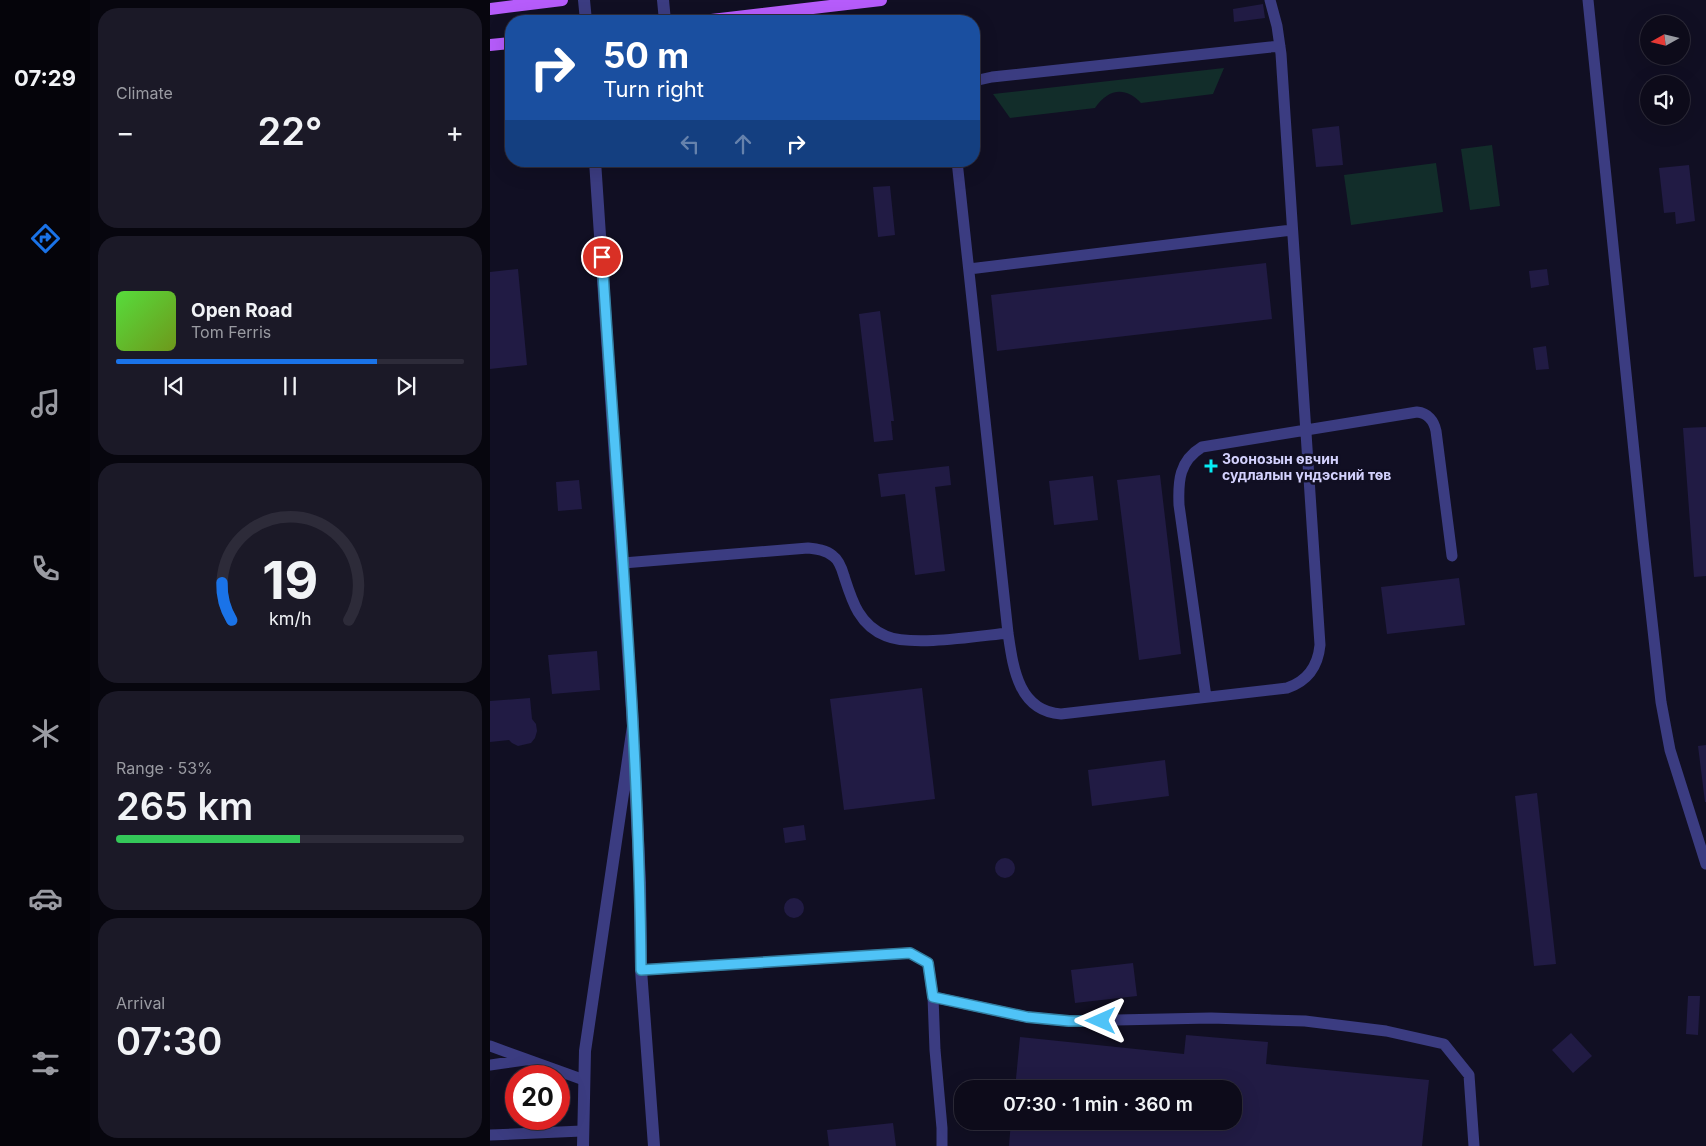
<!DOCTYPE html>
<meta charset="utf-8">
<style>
:root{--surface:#0d0b1a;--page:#1b1927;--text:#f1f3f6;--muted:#9a9ba2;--line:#2d2b39;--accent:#1a73e8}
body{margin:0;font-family:Inter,sans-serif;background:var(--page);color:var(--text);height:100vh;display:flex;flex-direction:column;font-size:19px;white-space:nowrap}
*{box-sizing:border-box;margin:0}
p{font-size:16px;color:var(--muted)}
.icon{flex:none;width:28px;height:28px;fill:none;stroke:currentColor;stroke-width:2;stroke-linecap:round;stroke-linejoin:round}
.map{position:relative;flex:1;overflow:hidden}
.sheet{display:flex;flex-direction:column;gap:8px;padding:8px;background:#07060e;width:400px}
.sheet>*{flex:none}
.hud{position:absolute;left:15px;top:15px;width:475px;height:152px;border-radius:20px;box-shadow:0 5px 20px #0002,0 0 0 1px var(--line);background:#1a4fa0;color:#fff;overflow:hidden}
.needle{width:32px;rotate:262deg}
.controls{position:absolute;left:1150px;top:15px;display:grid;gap:10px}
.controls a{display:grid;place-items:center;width:50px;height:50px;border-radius:50%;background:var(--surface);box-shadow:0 5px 20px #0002,0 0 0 1px var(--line);font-size:25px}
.speed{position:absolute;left:15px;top:1065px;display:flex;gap:10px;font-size:25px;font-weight:700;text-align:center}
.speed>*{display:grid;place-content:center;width:65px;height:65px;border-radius:50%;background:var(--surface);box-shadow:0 5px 20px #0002,0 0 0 1px var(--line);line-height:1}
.speed .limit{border:8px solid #d22;background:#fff;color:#111}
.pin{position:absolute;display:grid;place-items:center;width:42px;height:42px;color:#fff;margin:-21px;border:2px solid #fff;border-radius:50%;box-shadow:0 1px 5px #0007}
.me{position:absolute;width:55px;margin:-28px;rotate:270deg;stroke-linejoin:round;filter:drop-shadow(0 0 4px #0008)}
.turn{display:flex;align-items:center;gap:18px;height:105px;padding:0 15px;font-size:22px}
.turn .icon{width:65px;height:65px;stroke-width:2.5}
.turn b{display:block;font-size:35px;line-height:42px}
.lanes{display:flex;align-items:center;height:48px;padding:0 15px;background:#0003;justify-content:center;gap:25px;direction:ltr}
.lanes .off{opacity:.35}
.big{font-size:38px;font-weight:600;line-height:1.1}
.sheet .card{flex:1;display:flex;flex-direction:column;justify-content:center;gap:8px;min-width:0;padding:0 18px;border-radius:20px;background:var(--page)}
.sheet .dial{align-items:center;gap:0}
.dial svg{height:130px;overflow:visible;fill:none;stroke:var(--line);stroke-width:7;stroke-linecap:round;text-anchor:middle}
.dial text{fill:var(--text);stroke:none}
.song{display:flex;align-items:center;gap:15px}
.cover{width:60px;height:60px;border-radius:8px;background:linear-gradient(135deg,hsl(110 70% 55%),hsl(80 70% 35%))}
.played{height:5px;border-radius:2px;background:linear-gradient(90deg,var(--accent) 75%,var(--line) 75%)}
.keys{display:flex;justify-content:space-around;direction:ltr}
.heat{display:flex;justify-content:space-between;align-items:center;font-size:28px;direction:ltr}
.charge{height:8px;border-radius:4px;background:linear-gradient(90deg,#34c759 53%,var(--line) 0)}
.trip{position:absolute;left:464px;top:1080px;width:288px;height:50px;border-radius:20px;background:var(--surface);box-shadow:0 5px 20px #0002,0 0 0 1px var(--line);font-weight:600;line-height:50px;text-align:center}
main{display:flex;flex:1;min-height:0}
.tabs{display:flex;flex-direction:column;width:90px;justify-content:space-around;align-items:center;background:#05040a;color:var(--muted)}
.tabs .icon{width:35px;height:35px}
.tabs .selected{color:var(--accent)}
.tabs b{font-size:22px;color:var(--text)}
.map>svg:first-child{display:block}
</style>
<main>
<nav class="tabs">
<b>07:29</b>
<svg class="icon selected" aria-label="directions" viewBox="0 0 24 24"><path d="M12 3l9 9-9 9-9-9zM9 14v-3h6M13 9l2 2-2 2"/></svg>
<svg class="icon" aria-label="music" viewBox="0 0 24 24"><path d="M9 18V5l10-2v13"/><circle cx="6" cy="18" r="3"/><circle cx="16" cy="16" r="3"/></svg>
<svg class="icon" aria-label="phone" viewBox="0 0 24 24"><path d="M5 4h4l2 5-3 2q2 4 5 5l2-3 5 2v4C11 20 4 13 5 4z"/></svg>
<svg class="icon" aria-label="climate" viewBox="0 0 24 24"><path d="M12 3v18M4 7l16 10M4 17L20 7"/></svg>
<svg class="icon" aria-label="car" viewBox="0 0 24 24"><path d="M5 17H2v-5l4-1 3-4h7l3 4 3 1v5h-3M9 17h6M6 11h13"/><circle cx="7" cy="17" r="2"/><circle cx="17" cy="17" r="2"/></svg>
<svg class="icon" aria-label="filters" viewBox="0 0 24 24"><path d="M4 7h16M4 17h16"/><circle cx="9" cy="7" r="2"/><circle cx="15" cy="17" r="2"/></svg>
</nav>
<section class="sheet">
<div class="card"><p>Climate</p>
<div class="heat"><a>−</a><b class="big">22°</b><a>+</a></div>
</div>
<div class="card">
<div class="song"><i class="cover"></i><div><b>Open Road</b><p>Tom Ferris</p></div></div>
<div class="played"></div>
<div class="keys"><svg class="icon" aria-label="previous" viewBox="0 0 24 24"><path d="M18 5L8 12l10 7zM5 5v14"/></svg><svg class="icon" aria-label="pause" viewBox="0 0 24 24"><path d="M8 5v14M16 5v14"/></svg><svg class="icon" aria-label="next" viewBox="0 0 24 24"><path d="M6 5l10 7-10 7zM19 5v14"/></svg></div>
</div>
<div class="card dial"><svg viewBox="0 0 100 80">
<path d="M14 69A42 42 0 1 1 86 69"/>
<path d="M14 69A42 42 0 0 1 8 46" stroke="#1a73e8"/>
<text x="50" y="56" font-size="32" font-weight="700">19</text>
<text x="50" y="72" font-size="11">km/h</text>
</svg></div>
<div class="card"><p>Range · 53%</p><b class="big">265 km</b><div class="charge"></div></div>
<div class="card"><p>Arrival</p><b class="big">07:30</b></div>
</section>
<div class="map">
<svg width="1216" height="1146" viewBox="0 0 1216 1146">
<rect width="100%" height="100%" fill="#110f23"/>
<path fill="#122d2a" d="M734 68 723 94 651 103C635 86 618 89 605 108L520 118 503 94Z
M1002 145 1010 206 980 210 971 149Z
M946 163 953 212 861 225 854 175Z"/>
<path fill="#211b44" d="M773 4 775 18 744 22 743 9Z
M849 126 853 165 826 167 822 129Z
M1199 165 1205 221 1186 224 1185 212 1174 213 1169 168Z
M400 186 405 235 388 237 383 187Z
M776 263 782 319 507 351 501 295Z
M28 269 37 365 0 369V272Z
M1057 269 1059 285 1041 288 1039 271Z
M390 311 404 421H401L403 440 384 442 369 314Z
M1056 346 1059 369 1046 370 1043 348Z
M1216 427V576L1204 577 1193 428Z
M459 466 461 485 445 487 455 571 425 575 415 494 391 497 388 474Z
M670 475 691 654 649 660 627 480Z
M603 476 608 520 564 525 559 481Z
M89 480 92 509 68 511 66 482Z
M969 578 975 625 897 634 891 587Z
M107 651 110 690 62 694 58 655Z
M432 688 445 799 354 810 340 699Z
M40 698 42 719 46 724 47 731 45 738 41 743 28 746 22 743 19 740 0 742V701Z
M1216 745V802H1215L1208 746Z
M675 760 679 796 602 806 598 770Z
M1047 793 1066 964 1044 966 1025 796Z
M314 825 316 840 295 843 293 828Z
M505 868a10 10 0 1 1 20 0a10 10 0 1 1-20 0Z
M294 908a10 10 0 1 1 20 0a10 10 0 1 1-20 0Z
M643 963 647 996 585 1003 581 970Z
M1198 996H1210L1208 1035 1196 1034Z
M1081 1033 1102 1056 1083 1073 1062 1050Z
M696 1035 778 1042 776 1064 939 1080 932 1146H519L521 1121H742V1089H525L530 1037 694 1054Z
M403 1123 406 1146H339L337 1130Z"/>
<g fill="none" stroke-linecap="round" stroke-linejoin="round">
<path stroke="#3b3c81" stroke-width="11" d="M1098 0 1153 540 1171 702 1180 750 1216 864
M484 81 502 77 790 46
M467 161 518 633C523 667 528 711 571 714L797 688C818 681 828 666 830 645L791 54 787 26 780 0
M479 269 802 230
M133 563 318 548C327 549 336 550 343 556 349 560 352 569 354 576 362 601 369 625 396 636 422 647 488 636 518 633
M716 697 689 505C688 481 689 461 712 447L927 412C938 413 944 421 946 431L962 556
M151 970 420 953 438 963 443 997 445 1050 452 1128V1146
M443 997 537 1017 579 1021 721 1018 815 1021 896 1031 954 1044 979 1075 984 1146
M0 1046 94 1080
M0 1065 35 1060
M0 1135 92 1131"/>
<path stroke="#3b3c81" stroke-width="12" d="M94 0 96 21
M173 0 175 21
M144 756 150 883 151 970 164 1146
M93 1146 95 1051 143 726 105 161"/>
<path stroke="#b65cfb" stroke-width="12" d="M0 9 72 0
M213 21 391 0
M0 45 21 43"/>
</g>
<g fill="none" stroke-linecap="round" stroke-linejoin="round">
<defs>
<path id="route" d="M112 257C127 495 149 732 151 970L420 953 438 963 443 997 537 1017 579 1021H611"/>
</defs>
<use href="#route" stroke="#337fa1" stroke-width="12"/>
<use href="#route" stroke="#4fc3f7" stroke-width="9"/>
</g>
<path fill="#06ecf5" stroke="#110f23" stroke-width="2" d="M718.5 458.5h5v5h5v5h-5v5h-5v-5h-5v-5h5z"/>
<g text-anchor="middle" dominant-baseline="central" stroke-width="5" stroke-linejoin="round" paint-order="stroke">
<g font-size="14" font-weight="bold" fill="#d4d2fe" stroke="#110f23" text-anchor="start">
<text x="732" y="458">Зоонозын өвчин<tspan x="732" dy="16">судлалын үндэсний төв</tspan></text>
</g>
</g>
</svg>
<div class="controls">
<a><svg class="needle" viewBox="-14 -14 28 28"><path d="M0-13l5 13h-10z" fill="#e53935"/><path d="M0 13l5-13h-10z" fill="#9a9ba2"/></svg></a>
<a><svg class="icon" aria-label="sound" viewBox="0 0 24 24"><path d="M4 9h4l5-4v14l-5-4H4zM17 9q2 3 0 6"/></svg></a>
</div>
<div class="speed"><div class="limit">20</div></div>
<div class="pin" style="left:112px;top:257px;background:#d93025"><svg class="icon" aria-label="arrive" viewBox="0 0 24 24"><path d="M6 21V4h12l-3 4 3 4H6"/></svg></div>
<svg class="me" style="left:611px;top:1021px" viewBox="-20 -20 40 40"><path d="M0-17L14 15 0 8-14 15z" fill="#4fc3f7" stroke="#fff" stroke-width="4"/></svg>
<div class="trip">07:30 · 1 min · 360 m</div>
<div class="hud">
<div class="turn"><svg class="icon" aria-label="right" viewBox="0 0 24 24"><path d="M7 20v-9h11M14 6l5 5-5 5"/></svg><div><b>50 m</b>Turn right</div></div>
<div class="lanes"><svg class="icon off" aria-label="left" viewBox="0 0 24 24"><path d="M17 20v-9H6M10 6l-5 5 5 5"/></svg><svg class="icon off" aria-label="ahead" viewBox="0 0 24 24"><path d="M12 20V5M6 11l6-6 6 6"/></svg><svg class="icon" aria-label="right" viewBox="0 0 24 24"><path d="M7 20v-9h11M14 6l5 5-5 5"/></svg></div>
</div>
</div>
</main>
